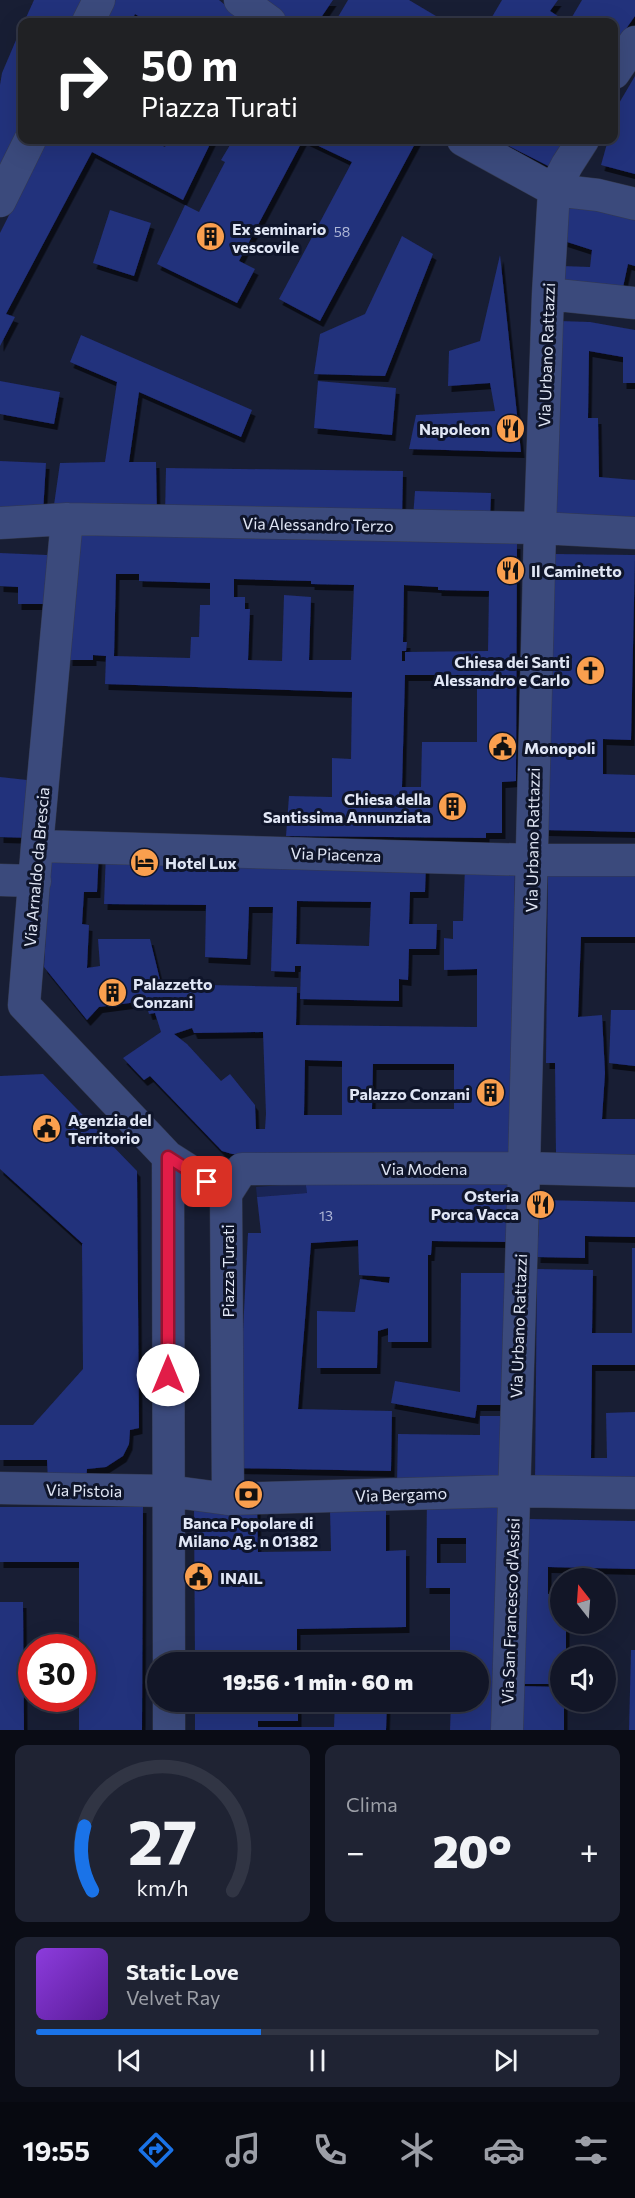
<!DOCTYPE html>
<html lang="it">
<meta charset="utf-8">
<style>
:root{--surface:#121627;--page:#1f2333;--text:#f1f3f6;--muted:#9c9fa7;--line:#313544;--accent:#1a73e8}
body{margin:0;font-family:Commissioner,sans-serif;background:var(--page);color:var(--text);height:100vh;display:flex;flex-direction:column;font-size:22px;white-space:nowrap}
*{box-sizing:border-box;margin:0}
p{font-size:20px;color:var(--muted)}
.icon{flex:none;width:33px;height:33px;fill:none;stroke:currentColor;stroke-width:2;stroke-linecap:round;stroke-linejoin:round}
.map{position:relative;height:1730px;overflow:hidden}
.details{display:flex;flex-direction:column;gap:15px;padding:15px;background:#0a0c15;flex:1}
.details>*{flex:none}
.guide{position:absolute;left:18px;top:18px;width:600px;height:126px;border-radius:12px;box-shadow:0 6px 24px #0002,0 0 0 2px var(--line);background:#202124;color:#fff;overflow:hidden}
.needle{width:39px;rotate:343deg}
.tools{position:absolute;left:550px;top:1568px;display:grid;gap:12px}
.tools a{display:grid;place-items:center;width:66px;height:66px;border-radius:50%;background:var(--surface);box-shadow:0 6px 24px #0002,0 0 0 2px var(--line);font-size:30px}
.speed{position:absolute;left:18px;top:1634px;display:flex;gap:12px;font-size:30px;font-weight:700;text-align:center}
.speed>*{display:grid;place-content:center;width:78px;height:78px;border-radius:50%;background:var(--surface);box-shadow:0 6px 24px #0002,0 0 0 2px var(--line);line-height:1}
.speed .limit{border:9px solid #d22;background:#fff;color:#111}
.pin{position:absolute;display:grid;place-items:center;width:51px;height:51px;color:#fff;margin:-26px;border-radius:12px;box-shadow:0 3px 9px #0006}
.me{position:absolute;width:66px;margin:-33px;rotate:0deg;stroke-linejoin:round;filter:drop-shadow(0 0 4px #0008)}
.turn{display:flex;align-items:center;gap:21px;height:126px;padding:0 24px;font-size:27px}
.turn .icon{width:78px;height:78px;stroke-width:2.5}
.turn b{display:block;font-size:42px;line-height:51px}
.big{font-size:45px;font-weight:800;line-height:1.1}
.details .widget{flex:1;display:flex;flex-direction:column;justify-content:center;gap:9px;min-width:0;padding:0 21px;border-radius:12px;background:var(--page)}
.details .dial{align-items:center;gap:0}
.dial svg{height:156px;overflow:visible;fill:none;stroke:var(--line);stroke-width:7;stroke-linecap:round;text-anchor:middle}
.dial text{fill:var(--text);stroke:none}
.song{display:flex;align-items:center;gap:18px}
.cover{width:72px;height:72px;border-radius:9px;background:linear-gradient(135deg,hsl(270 70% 55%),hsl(270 70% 35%))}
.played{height:6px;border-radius:3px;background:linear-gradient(90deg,var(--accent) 40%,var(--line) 40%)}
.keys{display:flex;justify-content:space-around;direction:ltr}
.heat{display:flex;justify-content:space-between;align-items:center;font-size:33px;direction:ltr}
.details .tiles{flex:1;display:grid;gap:15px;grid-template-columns:1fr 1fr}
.widget:last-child{grid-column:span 2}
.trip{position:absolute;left:147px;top:1652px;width:342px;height:60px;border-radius:30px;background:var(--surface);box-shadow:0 6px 24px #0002,0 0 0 2px var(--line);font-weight:800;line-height:60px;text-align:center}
.menu{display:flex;height:96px;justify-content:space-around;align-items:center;background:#070910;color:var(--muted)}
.menu .icon{width:42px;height:42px}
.menu .active{color:var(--accent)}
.menu b{font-size:27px;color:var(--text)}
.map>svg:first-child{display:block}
</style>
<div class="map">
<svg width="635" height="1730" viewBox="0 0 635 1730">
<defs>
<filter id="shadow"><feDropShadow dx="3.5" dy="6" stdDeviation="0" flood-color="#0009"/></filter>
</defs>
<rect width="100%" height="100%" fill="#181e34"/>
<path fill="#192455" d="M306 1183 307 1193 257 1197 256 1187Z"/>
<path fill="#22307c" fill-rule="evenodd" filter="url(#shadow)" d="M34 0H92L80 22H24Z
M112 0H219L246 22H148L135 14 131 22H102Z
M253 0H333L318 22H283Z
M348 0H409L441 19 438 22H335Z
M502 0H558L550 11 567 22H489Z
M582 0H635V16L614 46V22H569Z
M22 26V134L0 177V85L2 73Z
M635 76V174L601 165 608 140H614L615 110Z
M47 140H150L165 147 168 140H212L183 200 92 152 6 314 15 317 0 346V233Z
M233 140H303L239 261 255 269 237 303 157 264 185 205 199 212 225 162 221 160Z
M306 140H417L320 321 279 299 352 162Z
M497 140H576L558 171Z
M567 198 635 213V266L628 264 622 292 559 282 562 266 590 267 592 250 564 241Z
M110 210 151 223 134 276 93 263Z
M402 236 433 254 385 376 314 374 320 334 365 314Z
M500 255 521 452 409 449 416 415 495 411 490 383 448 386 449 351 480 341Z
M559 321 590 322 635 330V383H623V357L589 351 588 418H598L599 477 635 480V528L545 522Z
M81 335 252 410 241 437 139 392 129 462H156L157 517 53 512 60 463 105 462 117 382 70 362Z
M0 381 60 392 54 424 0 414Z
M318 381 396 388 392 435 314 428Z
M0 461 46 463 43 513 0 510Z
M166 468 403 471 402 518 165 515Z
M415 491 491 493 490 519 413 518Z
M73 526 517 543 516 781 502 782V833H486V838L286 836 289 796 332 797V758L351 759 352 692 105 684 106 656 93 655V660H69ZM116 574H139V581L210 583V605H200L199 637H191L190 658 114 656ZM234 579 311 581V584L354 585 351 660H309L311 597 284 595 282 661 248 660 250 609H245V597H234ZM404 585 438 587V590L489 591 488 651 405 652V661H402V651H406L407 642H403ZM405 675H477V742H422L421 787H402Z
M0 553 47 555V559H49V604H18V587L0 586Z
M554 554 635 555 631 740 603 739V774L635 775V832L545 830Z
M0 777 36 781 34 838 0 837Z
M99 850 97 892H84L82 924 89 925 87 968 100 966 98 939H150L161 984 297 987 296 1025 477 1027V969L444 970V938L453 939V921H463L465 867H515L510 1162 276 1156 232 1154 222 1151 150 1076 144 1080 123 1058 161 1032 155 1013 149 1014 145 1001 99 1007 87 1020 44 967 50 858ZM192 1028 194 1033 263 1032 266 1114 265 1129H256L255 1105 230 1074 221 1081 187 1044 174 1034ZM305 1060 342 1061V1115H304ZM373 1064H454V1109H372Z
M106 852 426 863 425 892H410L409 924H437L436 949H409L408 980 399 979V1001L300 999 301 966H295V972L271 971 273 907H249L247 959 205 957 206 905 104 904ZM297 901 371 902 369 946 296 944Z
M548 867H635V937H581L578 1017 602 1015 605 1073 602 1119H635V1156L556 1157 555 1063H546Z
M611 1010H635V1066L609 1063Z
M43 1074 137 1171 139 1428 130 1430 129 1444 123 1456 106 1467 87 1469 86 1482 48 1483 47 1460H0V1425H33L83 1369 82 1244H83L0 1169V1076Z
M305 1179H508V1242L432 1241 431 1255H428V1342H388V1328L378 1331 377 1368H317V1311L355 1312 360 1279 389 1283 390 1277 359 1275 358 1240 311 1243 298 1409 392 1411 391 1471 236 1468 248 1233H261L257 1197 307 1193Z
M540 1200 635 1202V1237L585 1236V1258L537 1257Z
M632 1248H635V1365H592L591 1458H607L606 1413 635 1412V1488L535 1483 537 1269 593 1270 592 1333H632Z
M461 1273H506L504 1405H477L475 1418 391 1403 395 1381 460 1392Z
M480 1416H500V1484L397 1483 398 1434 480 1435Z
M427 1496 498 1497 495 1730H450L451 1701H478V1662H450V1588H426ZM437 1538H466V1563H437Z
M194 1504H257L258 1552 331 1551 330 1510 386 1509V1551L406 1550V1627L297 1629V1662H195Z
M0 1507H143L142 1730H79V1698H82V1647H79V1562H0Z
M529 1519 635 1521V1569L548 1567V1594H561V1623H566V1656H561V1684H519L524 1532H529Z
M0 1602H23L24 1730H0Z
M631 1650H635V1730H629Z
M335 1659 415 1660V1662H335Z
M520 1686 561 1687V1701H564V1730H518Z
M195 1701H298V1721H258V1727H334L335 1701H387L386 1730H195Z"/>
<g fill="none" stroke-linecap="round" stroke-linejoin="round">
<defs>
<path id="street" d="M240 0 270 22
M88 22 99 0
M614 73 635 42
M463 140 554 190 598 195 635 204
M0 201 30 140
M548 294 635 303
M67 519 37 846 24 1005 168 1157 226 1194
M0 523 67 519 540 528 635 533
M37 846 531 860H635
M0 880 35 881
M168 1157 169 1662
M226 1194 242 1169 524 1168 635 1171
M226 1194 228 1499
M0 1488 168 1491 228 1499 513 1491 635 1493
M169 1701V1730
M507 1730 524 1168 540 528 548 294 554 190 567 165 583 140"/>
</defs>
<use href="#street" stroke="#343a4f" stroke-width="33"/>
<use href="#street" stroke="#3b4a7c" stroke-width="32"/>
</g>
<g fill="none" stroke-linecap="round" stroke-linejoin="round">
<defs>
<path id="route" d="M168 1375V1157L207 1182"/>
</defs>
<use href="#route" stroke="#92132f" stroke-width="15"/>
<use href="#route" stroke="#e11d48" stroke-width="10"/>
</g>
<defs>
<symbol id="building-disc" viewBox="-11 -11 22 22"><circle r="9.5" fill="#fa9f4e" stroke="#0f152a"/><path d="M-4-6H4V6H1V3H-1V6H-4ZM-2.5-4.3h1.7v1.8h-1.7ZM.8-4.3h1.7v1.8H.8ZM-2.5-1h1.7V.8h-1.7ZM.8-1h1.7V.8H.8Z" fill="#111"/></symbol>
<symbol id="restaurant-disc" viewBox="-11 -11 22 22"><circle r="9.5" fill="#fa9f4e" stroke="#0f152a"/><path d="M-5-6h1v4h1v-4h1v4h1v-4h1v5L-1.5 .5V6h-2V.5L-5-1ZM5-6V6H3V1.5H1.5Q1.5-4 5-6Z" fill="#111"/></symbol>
<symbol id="church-disc" viewBox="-11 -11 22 22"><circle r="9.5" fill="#fa9f4e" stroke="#0f152a"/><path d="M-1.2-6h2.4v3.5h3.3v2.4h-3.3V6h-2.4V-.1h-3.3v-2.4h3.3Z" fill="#111"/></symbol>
<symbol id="civic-disc" viewBox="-11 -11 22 22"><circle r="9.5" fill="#fa9f4e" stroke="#0f152a"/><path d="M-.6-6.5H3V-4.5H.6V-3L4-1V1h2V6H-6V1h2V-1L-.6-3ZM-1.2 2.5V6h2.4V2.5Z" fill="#111"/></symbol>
<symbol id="hotel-disc" viewBox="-11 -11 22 22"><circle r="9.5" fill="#fa9f4e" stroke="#0f152a"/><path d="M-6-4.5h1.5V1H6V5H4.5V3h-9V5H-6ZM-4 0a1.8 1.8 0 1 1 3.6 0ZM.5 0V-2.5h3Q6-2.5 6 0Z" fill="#111"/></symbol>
<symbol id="bank-disc" viewBox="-11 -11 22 22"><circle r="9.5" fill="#fa9f4e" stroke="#0f152a"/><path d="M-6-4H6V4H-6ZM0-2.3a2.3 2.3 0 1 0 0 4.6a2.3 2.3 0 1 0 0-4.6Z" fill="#111"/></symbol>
</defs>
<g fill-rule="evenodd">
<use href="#building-disc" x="194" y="220" width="33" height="33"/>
<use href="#restaurant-disc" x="494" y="412" width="33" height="33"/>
<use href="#restaurant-disc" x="494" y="554" width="33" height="33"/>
<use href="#church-disc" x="574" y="654" width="33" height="33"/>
<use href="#civic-disc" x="486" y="730" width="33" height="33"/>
<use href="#building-disc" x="436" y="790" width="33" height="33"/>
<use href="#hotel-disc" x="128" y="846" width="33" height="33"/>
<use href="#building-disc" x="96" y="976" width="33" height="33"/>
<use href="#building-disc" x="474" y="1076" width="33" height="33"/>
<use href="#civic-disc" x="30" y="1112" width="33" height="33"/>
<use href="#restaurant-disc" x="524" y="1188" width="33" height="33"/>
<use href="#bank-disc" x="232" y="1478" width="33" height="33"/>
<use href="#civic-disc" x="182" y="1560" width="33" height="33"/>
</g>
<g text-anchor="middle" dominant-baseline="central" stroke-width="6" stroke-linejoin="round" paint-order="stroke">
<g font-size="14" fill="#b0b8d7">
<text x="342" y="231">58</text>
<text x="326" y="1215">13</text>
</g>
<g font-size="16" font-weight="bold" fill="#e0e6f5" stroke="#0f152a" text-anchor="start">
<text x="232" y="228">Ex seminario<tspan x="232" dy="18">vescovile</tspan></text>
<text x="490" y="428" text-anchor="end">Napoleon</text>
<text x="531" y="570">Il Caminetto</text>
<text x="570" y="661" text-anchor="end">Chiesa dei Santi<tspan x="570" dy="18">Alessandro e Carlo</tspan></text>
<text x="524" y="747">Monopoli</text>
<text x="431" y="798" text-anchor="end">Chiesa della<tspan x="431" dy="18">Santissima Annunziata</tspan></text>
<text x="165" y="862">Hotel Lux</text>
<text x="133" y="983">Palazzetto<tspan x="133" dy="18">Conzani</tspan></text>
<text x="470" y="1093" text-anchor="end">Palazzo Conzani</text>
<text x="68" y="1119">Agenzia del<tspan x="68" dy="18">Territorio</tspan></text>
<text x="519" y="1195" text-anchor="end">Osteria<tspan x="519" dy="18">Porca Vacca</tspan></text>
<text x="248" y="1522" text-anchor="middle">Banca Popolare di<tspan x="248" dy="18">Milano Ag. n 01382</tspan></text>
<text x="220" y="1577">INAIL</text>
</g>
<g font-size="16" fill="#e0e6f5" stroke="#0f152a">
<text transform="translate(546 355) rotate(-88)">Via Urbano Rattazzi</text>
<text transform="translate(318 524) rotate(1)">Via Alessandro Terzo</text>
<text transform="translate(532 840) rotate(-89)">Via Urbano Rattazzi</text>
<text transform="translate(336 854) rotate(2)">Via Piacenza</text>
<text transform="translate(36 867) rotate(-85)">Via Arnaldo da Brescia</text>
<text x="424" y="1168">Via Modena</text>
<text transform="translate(227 1271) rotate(-90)">Piazza Turati</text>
<text transform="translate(518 1326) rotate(-88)">Via Urbano Rattazzi</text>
<text transform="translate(84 1490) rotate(1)">Via Pistoia</text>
<text transform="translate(401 1494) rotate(-2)">Via Bergamo</text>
<text transform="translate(510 1611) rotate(-88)">Via San Francesco d'Assisi</text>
</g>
</g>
</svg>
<div class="tools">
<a><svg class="needle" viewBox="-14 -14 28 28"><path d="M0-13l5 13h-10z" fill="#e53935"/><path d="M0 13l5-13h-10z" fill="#9c9fa7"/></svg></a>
<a><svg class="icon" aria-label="sound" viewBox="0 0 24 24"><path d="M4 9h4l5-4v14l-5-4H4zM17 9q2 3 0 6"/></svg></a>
</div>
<div class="speed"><div class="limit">30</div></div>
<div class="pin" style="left:207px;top:1182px;background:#d93025"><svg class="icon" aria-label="arrive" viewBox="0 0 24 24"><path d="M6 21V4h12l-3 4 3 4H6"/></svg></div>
<svg class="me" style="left:168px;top:1375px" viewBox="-20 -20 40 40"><circle r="19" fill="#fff"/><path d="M0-13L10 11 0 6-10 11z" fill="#e11d48"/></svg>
<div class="trip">19:56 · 1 min · 60 m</div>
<div class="guide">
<div class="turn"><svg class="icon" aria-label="right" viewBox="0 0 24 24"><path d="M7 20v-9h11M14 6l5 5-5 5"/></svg><div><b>50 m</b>Piazza Turati</div></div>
</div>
</div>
<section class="details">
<div class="tiles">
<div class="widget dial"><svg viewBox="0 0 100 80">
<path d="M14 69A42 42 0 1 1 86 69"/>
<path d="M14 69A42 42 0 0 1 10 36" stroke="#1a73e8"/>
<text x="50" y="56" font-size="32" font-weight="700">27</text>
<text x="50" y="72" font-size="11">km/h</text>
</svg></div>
<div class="widget"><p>Clima</p>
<div class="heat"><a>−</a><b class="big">20°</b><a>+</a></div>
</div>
<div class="widget">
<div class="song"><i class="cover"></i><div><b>Static Love</b><p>Velvet Ray</p></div></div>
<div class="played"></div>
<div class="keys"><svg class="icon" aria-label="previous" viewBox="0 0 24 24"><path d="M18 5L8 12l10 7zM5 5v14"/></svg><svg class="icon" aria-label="pause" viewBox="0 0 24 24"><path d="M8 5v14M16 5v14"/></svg><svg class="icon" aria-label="next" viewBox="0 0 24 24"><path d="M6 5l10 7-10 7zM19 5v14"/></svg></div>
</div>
</div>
</section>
<nav class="menu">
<b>19:55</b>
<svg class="icon active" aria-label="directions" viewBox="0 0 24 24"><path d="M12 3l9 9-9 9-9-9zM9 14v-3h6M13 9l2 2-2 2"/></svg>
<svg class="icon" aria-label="music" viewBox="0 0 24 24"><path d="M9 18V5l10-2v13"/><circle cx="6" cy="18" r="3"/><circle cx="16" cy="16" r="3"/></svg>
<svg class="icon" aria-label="phone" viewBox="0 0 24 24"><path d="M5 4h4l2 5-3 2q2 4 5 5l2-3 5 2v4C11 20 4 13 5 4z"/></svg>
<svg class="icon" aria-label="climate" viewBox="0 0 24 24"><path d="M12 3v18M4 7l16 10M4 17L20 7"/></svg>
<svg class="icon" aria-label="car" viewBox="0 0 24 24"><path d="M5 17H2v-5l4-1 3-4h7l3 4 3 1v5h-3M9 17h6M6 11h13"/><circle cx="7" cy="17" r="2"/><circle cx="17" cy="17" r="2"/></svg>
<svg class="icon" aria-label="filters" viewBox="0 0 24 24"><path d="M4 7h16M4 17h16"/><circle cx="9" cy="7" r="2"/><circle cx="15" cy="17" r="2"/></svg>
</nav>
